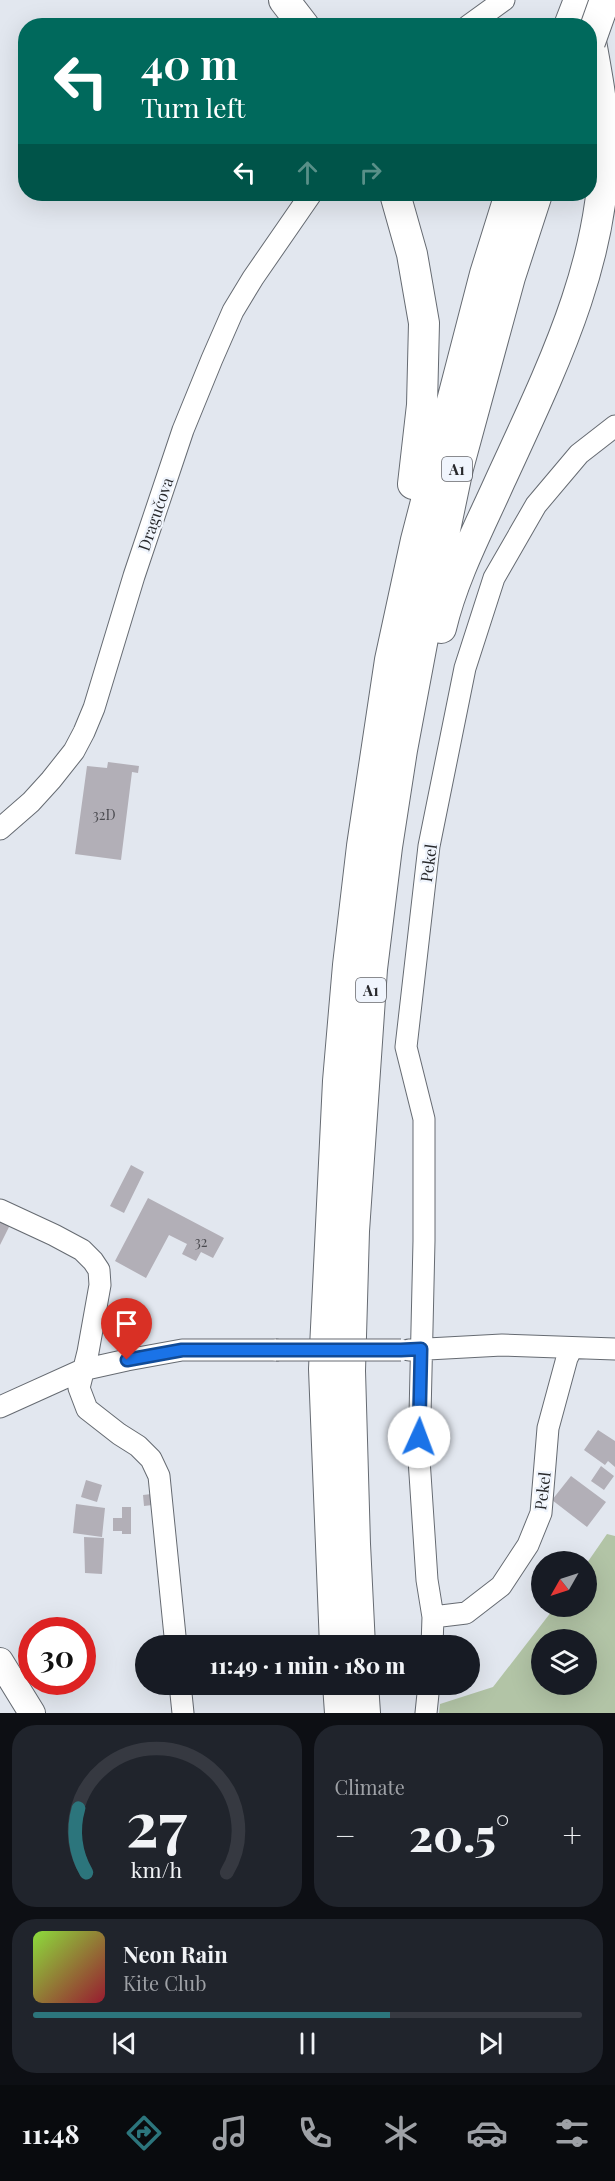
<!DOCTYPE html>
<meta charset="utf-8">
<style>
:root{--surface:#171b24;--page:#20242c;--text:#f1f3f6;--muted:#9ea1a6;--line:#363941;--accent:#2c757c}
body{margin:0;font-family:"Playfair Display",serif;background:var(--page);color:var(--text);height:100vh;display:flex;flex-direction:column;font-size:22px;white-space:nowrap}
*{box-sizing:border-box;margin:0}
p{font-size:20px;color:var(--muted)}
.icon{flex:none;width:33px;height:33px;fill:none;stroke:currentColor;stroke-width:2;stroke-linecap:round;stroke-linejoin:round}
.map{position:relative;height:1713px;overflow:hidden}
.panel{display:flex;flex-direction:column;gap:12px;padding:12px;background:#0d0f14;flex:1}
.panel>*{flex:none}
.guide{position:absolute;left:18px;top:18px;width:579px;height:183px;border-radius:24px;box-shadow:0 6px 24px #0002;background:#00695c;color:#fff;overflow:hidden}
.needle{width:39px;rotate:231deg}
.controls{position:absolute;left:531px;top:1551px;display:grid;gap:12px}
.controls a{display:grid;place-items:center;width:66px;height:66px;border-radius:50%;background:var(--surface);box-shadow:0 6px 24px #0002;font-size:30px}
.speed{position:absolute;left:18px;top:1617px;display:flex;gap:12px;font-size:30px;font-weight:700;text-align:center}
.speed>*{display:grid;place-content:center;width:78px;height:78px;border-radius:50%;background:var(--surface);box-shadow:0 6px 24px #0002;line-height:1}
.speed .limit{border:9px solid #d22;background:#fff;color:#111}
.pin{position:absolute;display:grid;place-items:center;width:51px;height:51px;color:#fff;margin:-62px -26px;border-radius:50% 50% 50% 0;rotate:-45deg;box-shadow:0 0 6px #0007}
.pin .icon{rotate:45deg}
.me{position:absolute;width:66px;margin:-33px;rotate:2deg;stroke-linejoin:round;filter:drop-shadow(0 0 4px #0008)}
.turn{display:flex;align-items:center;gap:21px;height:126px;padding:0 24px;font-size:27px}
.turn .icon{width:78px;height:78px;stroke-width:2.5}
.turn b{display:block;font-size:42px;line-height:51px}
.lanes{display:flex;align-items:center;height:57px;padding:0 24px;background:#0003;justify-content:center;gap:30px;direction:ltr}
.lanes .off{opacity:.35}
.big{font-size:45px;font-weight:800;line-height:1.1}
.panel .widget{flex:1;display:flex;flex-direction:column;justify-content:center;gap:9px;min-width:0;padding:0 21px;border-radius:24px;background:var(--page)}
.panel .dial{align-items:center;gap:0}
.dial svg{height:156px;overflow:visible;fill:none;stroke:var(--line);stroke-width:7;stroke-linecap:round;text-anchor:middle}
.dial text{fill:var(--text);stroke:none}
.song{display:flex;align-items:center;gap:18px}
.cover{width:72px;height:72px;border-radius:9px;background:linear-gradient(135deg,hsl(90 70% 55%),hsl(350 70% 35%))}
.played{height:6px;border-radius:3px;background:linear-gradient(90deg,var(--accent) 65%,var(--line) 65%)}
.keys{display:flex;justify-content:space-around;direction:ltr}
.heat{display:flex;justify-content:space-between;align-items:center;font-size:33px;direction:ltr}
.panel .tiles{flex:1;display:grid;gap:12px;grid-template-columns:1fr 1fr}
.widget:last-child{grid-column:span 2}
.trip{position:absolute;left:135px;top:1635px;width:345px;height:60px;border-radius:30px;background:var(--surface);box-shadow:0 6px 24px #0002;font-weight:800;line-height:60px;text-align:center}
.tabs{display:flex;height:96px;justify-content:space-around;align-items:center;background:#090b0e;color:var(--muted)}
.tabs .icon{width:42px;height:42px}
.tabs .selected{color:var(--accent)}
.tabs b{font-size:27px;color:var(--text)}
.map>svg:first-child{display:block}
</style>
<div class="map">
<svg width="615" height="1713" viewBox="0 0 615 1713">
<rect width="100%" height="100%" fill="#e2e7ef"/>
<path fill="#b2c4a6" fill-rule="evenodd" d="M607 1534 615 1536V1713H439L440 1704 493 1687 555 1607 586 1606 587 1563ZM542 1640H586V1684H542Z"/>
<path fill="#b2afb7" d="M108 762 139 766 138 773 132 772 121 860 75 854 87 766 107 768Z
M131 1165 144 1172 124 1213 110 1206Z
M148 1198 224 1238 213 1258 201 1252 196 1261 182 1254 187 1244 169 1235 146 1278 115 1261Z
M0 1220 10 1225 0 1245Z
M598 1430 615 1441V1467L608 1461 605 1465 584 1450Z
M601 1466 614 1476 604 1490 591 1481Z
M571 1476 606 1502 587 1527 552 1500Z
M86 1480 102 1485 97 1502 81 1497Z
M160 1493 161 1504 144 1506 143 1495Z
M76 1504 105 1508 102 1537 73 1533Z
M122 1507H131V1534H122V1531H113V1518H122Z
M84 1537 104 1538 102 1574 85 1573Z"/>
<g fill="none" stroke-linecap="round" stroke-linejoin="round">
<defs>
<path id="minor" d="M468 26 504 0
M0 829 31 802 51 780 74 751 84 732 94 708 134 576 183 430 212 359 233 311 253 278 311 194
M0 1210 54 1235 82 1250 93 1261 99 1270 100 1285 88 1352 79 1388 87 1409 119 1434 138 1446 151 1459 159 1476 176 1646
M409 1350 502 1345 615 1349
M0 1407 82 1370 127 1360 182 1350H276
M433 1617 466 1613 501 1586 528 1545 541 1513 548 1428 567 1358 572 1348
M432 1646 433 1617 427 1580 419 1459 424 1241V1119L406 1047 429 846 465 668 494 578 536 505 579 454 615 426
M180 1684 183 1713
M426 1713 429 1684"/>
<path id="major" d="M0 1661 32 1713"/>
<path id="highway" d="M284 0 304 26
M569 26 579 0
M395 194 412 254 424 323 422 405 413 484
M441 628C453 577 479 528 500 481 549 374 607 260 604 139 603 104 596 70 590 36
M335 1646 324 1369 338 1081 348 965 362 846 390 660 416 540 485 274 510 194
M360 1646 355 1544 350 1371 354 1231 372 969 387 847 402 750 429 606 458 468 510 277 537 194
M338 1684 340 1713
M363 1684 365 1713"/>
</defs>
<use href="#minor" stroke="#666b72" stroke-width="23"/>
<use href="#major" stroke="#666b72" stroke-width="28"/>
<use href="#highway" stroke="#666b72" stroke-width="32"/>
<use href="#minor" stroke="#fff" stroke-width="21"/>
<use href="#major" stroke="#fff" stroke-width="26"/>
<use href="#highway" stroke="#fff" stroke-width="30"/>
<defs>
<path id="minor-bridge" d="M276 1350H401"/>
<path id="highway-bridge" d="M590 42 605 0"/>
</defs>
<use href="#minor-bridge" stroke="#666b72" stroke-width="23" stroke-linecap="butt"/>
<use href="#highway-bridge" stroke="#666b72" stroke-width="32" stroke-linecap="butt"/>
<use href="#minor-bridge" stroke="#fff" stroke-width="21"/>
<use href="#highway-bridge" stroke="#fff" stroke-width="30"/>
</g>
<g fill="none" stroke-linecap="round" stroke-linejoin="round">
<defs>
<path id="route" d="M127 1360 182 1350H401L421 1349 419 1437"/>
</defs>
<use href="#route" stroke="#114b97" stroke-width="15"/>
<use href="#route" stroke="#1a73e8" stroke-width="10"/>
</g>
<g text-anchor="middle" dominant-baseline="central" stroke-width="4.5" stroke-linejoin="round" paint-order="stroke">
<g font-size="14" fill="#4a4a4f">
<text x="104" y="814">32D</text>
<text x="201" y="1241">32</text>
</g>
<g fill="#f0f5fd" stroke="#64666b" stroke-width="1.5">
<rect x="442" y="457" width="30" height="24" rx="4.5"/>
<rect x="356" y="978" width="30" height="24" rx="4.5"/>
</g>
<g font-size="15" font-weight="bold" fill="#28292c">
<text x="457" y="469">A1</text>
<text x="371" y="990">A1</text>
</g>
<g font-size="16" fill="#28292c" stroke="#f0f5fd">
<text transform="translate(155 514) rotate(-71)">Dragučova</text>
<text transform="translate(428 863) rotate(-82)">Pekel</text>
<text transform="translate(542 1491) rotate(-83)">Pekel</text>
</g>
</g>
</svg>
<div class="controls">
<a><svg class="needle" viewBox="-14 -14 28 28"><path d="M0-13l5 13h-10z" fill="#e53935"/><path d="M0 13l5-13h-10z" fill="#9ea1a6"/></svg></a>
<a><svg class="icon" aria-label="layers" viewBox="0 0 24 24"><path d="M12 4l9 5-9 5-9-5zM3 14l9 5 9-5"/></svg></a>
</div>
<div class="speed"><div class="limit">30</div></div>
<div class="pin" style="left:127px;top:1360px;background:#d93025"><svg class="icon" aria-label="arrive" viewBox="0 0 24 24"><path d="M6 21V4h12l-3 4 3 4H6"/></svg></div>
<svg class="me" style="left:419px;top:1437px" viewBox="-20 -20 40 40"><circle r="19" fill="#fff"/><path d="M0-13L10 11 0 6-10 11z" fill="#1a73e8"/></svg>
<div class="trip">11:49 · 1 min · 180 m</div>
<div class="guide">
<div class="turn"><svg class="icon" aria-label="left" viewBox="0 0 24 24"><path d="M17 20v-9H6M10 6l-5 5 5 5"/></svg><div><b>40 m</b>Turn left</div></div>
<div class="lanes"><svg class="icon" aria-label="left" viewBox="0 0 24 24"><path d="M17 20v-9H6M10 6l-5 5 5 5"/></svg><svg class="icon off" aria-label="ahead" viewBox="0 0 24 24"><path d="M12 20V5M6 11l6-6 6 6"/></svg><svg class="icon off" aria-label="right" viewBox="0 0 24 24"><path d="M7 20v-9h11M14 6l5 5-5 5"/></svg></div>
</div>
</div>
<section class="panel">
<div class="tiles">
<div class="widget dial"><svg viewBox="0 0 100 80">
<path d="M14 69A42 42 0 1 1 86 69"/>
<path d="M14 69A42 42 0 0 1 10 36" stroke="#2c757c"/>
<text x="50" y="56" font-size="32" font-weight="700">27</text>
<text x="50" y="72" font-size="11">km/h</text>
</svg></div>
<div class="widget"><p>Climate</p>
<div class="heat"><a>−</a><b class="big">20.5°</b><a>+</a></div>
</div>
<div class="widget">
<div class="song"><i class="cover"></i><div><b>Neon Rain</b><p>Kite Club</p></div></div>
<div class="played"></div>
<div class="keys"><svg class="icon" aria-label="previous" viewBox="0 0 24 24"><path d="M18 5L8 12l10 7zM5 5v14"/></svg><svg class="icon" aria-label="pause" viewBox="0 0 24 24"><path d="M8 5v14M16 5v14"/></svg><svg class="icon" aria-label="next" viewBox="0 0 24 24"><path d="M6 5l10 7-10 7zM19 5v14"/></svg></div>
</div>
</div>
</section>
<nav class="tabs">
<b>11:48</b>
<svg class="icon selected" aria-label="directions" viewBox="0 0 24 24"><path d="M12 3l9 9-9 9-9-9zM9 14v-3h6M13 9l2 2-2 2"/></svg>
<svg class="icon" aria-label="music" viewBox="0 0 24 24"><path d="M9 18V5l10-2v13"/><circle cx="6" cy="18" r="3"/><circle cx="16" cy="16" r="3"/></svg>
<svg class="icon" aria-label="phone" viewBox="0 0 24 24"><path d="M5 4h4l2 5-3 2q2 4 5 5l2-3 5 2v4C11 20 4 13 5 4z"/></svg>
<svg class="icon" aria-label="climate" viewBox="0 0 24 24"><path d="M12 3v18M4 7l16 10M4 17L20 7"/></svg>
<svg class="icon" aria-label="car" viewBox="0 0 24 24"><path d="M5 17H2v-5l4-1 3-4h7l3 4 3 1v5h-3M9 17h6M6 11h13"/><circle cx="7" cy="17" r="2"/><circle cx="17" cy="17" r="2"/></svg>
<svg class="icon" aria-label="filters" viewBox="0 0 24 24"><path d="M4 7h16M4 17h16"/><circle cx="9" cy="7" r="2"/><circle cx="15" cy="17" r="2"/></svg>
</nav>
